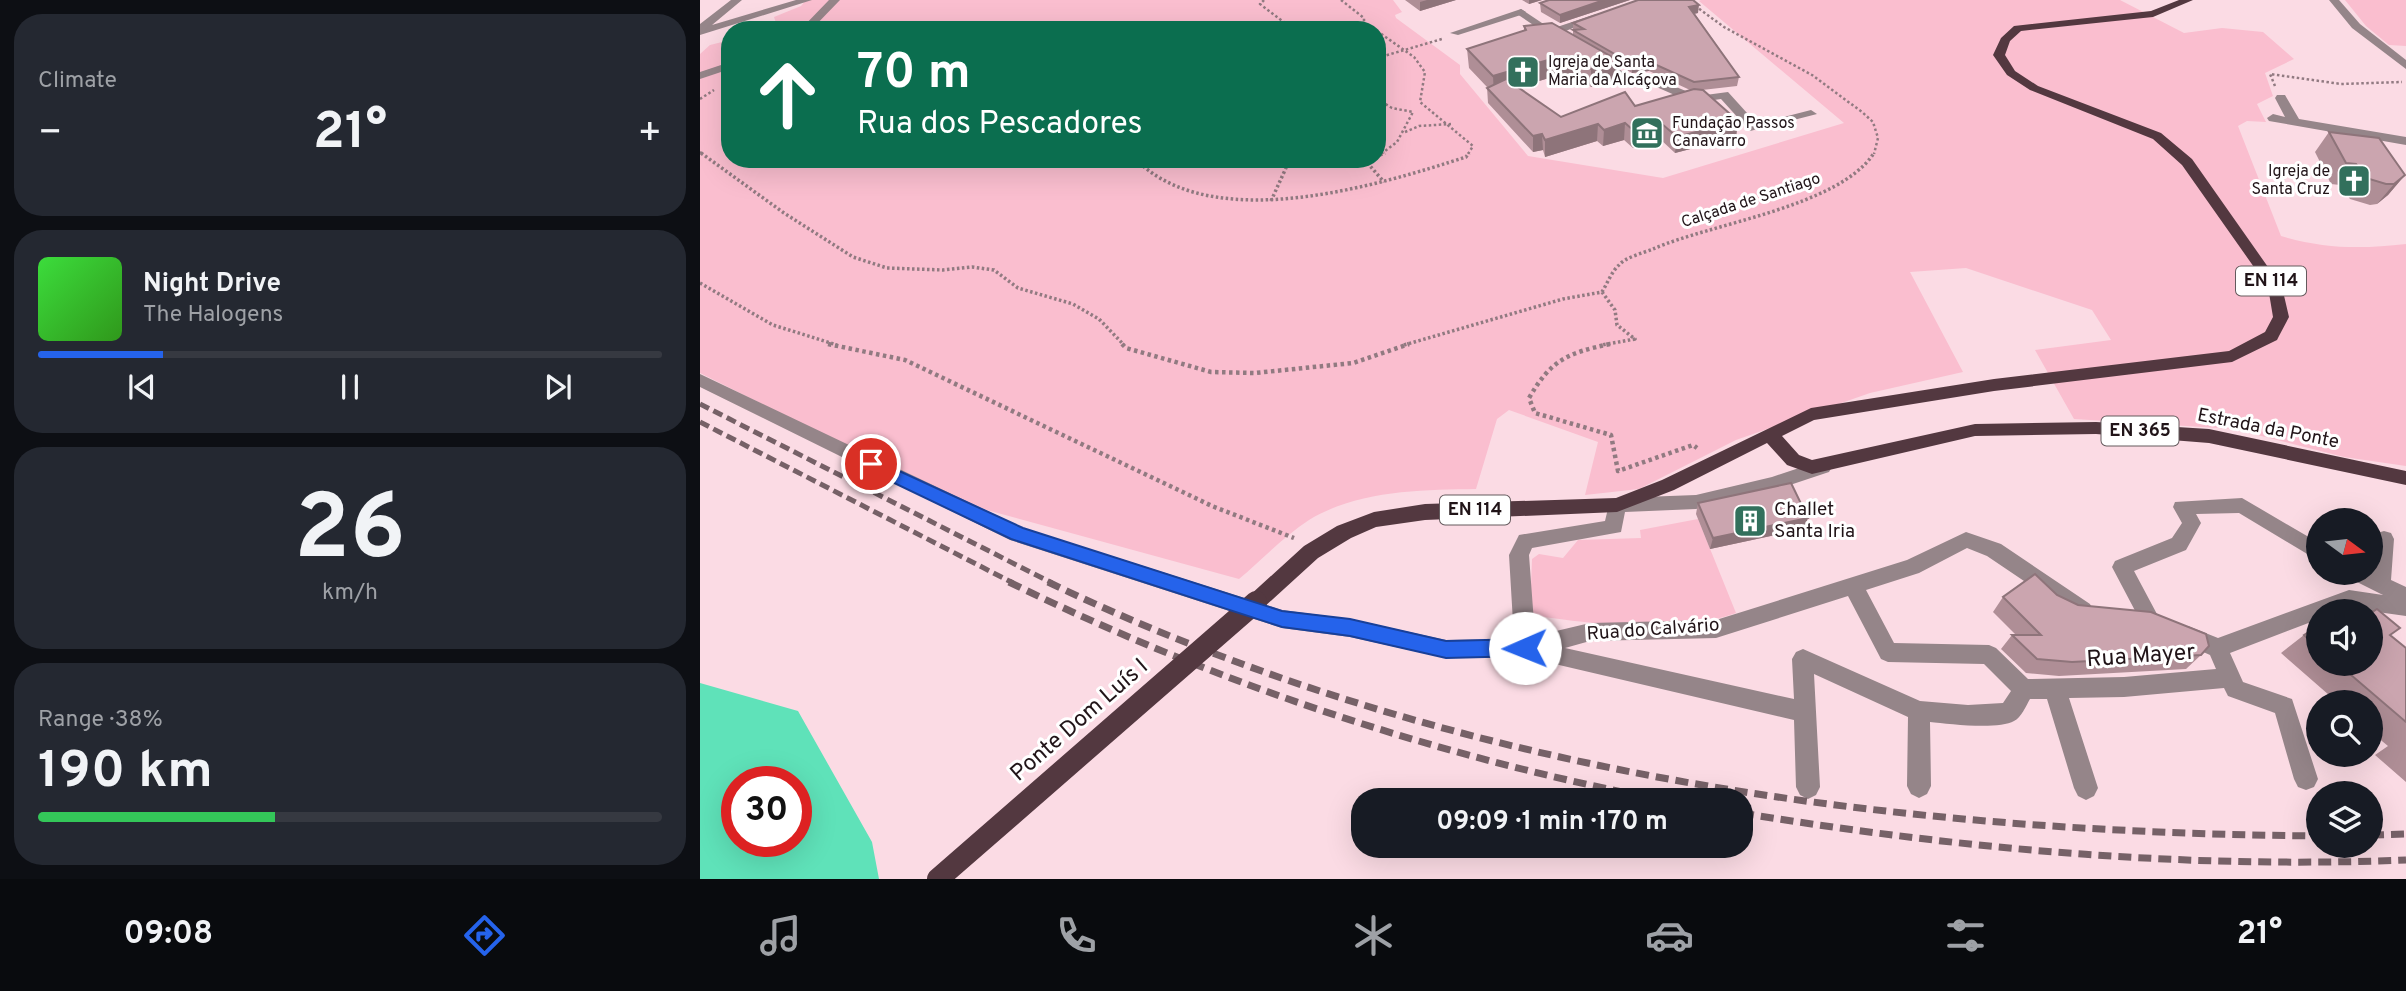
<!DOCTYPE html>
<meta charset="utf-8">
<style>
:root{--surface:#171b24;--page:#242831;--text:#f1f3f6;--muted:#9ea1a6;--line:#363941;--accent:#2563eb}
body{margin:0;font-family:Overpass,sans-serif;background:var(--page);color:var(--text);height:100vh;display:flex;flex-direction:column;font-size:26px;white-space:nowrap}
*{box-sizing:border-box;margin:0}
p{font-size:23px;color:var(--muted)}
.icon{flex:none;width:38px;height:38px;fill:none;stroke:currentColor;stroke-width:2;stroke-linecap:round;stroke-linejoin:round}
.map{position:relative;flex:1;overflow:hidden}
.details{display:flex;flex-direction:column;gap:14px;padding:14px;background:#0d0f14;width:700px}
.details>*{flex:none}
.top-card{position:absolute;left:21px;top:21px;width:665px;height:147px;border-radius:28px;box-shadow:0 7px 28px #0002;background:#0b6e4f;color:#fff;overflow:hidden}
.needle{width:46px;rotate:105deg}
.buttons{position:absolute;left:1606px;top:508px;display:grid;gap:14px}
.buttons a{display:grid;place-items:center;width:77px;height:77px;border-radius:50%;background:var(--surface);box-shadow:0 7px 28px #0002;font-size:35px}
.speed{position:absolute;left:21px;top:766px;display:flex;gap:14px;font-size:35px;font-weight:700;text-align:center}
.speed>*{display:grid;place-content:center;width:91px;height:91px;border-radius:50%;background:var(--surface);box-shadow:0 7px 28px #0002;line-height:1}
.speed .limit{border:10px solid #d22;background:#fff;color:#111}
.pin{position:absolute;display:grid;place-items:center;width:60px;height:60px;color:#fff;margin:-30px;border:4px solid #fff;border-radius:50%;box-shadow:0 2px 7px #0007}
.me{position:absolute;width:77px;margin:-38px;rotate:269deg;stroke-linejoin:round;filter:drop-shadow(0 0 5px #0008)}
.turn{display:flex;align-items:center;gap:24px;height:147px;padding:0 21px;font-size:32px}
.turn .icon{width:91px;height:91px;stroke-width:2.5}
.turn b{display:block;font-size:49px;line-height:60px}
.big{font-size:52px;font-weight:700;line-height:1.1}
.details .card{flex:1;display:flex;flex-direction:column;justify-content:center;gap:10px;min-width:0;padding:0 24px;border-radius:28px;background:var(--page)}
.details .dial{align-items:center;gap:0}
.dial b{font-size:91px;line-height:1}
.song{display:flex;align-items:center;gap:21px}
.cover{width:84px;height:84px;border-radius:10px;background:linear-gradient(135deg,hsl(120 70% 55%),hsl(110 70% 35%))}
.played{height:7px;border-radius:4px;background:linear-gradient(90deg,var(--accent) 20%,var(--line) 20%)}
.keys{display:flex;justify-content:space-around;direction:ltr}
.heat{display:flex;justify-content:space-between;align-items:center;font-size:38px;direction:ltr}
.charge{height:10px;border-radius:5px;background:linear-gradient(90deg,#34c759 38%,var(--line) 0)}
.trip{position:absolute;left:651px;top:788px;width:402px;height:70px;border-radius:28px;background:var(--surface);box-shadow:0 7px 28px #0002;font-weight:700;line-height:70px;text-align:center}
.tab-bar{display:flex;height:112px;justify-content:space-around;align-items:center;background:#090b0e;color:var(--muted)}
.tab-bar .icon{width:49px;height:49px}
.tab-bar .on{color:var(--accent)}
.tab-bar b{font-size:32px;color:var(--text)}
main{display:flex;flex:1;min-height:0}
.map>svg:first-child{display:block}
</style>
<main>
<section class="details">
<div class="card"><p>Climate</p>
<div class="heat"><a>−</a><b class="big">21°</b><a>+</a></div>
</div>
<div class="card">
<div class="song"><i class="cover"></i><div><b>Night Drive</b><p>The Halogens</p></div></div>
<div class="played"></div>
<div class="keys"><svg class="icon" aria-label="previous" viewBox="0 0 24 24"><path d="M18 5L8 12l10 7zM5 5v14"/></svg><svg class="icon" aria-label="pause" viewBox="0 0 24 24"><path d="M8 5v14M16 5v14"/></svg><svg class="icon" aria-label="next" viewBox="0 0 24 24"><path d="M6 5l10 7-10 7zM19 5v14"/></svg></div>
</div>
<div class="card dial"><b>26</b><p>km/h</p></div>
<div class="card"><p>Range · 38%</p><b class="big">190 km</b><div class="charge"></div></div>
</section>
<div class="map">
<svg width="1706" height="879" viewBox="0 0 1706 879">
<rect width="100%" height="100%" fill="#fbdbe4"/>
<path fill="#fabecf" d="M106 0H693L702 12 695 15 696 18 760 65V74L828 156 963 178 1144 123 999 1 1001 0H1420L1484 33 1522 28 1563 32 1594 59 1565 73 1573 96 1557 104 1566 122 1547 121 1538 126 1581 236C1625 249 1661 249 1706 244V466L1644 457 1534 429 1374 419 1335 350 1411 340 1392 310 1266 268 1210 272 1263 372 1170 393 1036 440 939 489 885 495 898 442 809 410 797 419 776 489C721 490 658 490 609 520 584 536 562 560 539 579L261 503 0 373V54L10 45 30 40V159H677V30H64L77 26 74 17 101 6Z
M1645 0H1706V46L1689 45 1666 26Z
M998 519 1036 613C977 635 892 624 830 615L832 559 839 554 863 558 878 540 941 538 940 530Z"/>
<path fill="#5fe2b9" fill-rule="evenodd" d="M0 683 98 711 172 842 179 879H0ZM37 782H96V842H37Z"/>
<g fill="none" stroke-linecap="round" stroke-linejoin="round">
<path stroke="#917a81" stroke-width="2.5" stroke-dasharray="2.5 2.5" stroke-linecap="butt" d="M564 0 560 4 594 30
M641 0 664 18V28
M987 0 1024 27 1112 75 1162 112 1173 122 1178 138 1174 154
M656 30H672
M677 31 714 57 725 72 720 102 773 146 768 154
M677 58 742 39
M1575 86 1570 74 1641 84 1702 82
M0 99 14 90
M677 99 692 108 713 112 697 142 681 154
M705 132 719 126 751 124
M0 152 3 154"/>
<path stroke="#917a81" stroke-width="3.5" stroke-dasharray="2.5 2.5" stroke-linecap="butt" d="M1 153 84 213 153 257 187 268 243 270 272 267 294 270 318 288 373 304 399 319 424 345
M680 155 685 153
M450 159 443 166C522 233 679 185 766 157L769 153
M664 159 684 182
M571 201 590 159
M0 283 73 325 137 345
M902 292C907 284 912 271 919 265 926 257 943 253 953 249 1012 223 1139 207 1174 153
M902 292 915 310 917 325 935 339 902 345
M704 345 863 299 902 292"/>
<path stroke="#917a81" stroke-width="4.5" stroke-dasharray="3.5 3.5" stroke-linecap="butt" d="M128 344 205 360 512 506 594 538
M422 344 426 348 511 372 555 373 653 363 709 344
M910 344C867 353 851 360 829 398L835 413 911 435 918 471 993 445 997 448"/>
<path fill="#958589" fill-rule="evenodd" d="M821 9 826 12 824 14 758 35 750 33Z"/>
<path fill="#958589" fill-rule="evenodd" d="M31 0H42L12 25 96 0H112L0 35V24Z
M129 0H140L111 30H100Z
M1629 0H1639L1660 24 1706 60V69L1652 28Z
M821 9 851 29 896 14 901 17 858 34 862 38 857 41 817 14 816 12Z
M900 59 931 76 952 77 998 96 1028 92 1057 124 1111 110 1117 114 1050 131 1021 99 993 103 945 82 925 81 896 64 894 62Z
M30 62V69L0 79V72Z
M1577 95H1585L1599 119 1706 137V145L1569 121 1567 118 1573 114 1585 117 1575 98Z
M0 374 323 528 582 610 650 619 746 640 814 639 809 555 819 535 905 521 910 500 917 498 996 495 1072 477 1123 460 1129 462 1132 467 1129 472 1072 491 996 509 925 512 921 532 832 548 829 555 835 636 890 623 1016 620 1207 560 1266 532 1301 544 1390 604 1393 610 1390 616 1383 619 1376 616 1287 556 1267 548 1219 573 1166 590 1194 643 1289 645 1296 648 1328 679 1424 677 1516 669 1510 655 1481 642 1478 635 1481 628 1488 626 1518 638 1649 590 1683 595 1649 578 1646 572H1671L1677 533 1684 531 1691 533 1694 539 1691 580 1706 587V616L1649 608 1641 611H1619V619L1530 653 1543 682 1592 699 1618 779 1614 787 1606 790 1598 787 1594 779 1575 713 1528 696 1524 688 1424 697 1369 698 1398 788 1394 796 1386 800 1378 796 1374 788 1347 699H1330C1326 706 1321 718 1314 721 1299 730 1248 724 1230 722L1231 786 1227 794 1219 798 1211 794 1207 786 1208 717 1114 674 1120 787 1116 795 1108 799 1100 795 1096 787 1094 720 825 657 746 658 650 637 582 628 310 540 0 387ZM1148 596 1181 659 1188 662 1284 664 1311 691 1303 703 1268 705 1220 701 1103 649 1096 652 1092 659 1094 699 865 648 890 641 1016 638Z
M1542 498 1619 543V561L1539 513 1496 514 1501 523 1486 550 1434 571 1458 616 1455 622 1448 625 1441 622 1412 567 1415 561 1472 538 1482 523 1473 507 1475 502Z"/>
<path fill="#533840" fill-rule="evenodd" d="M1479 0H1493L1453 17 1321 31 1310 41 1305 55 1315 71 1338 86 1461 133 1492 159 1582 287 1589 317 1579 336 1577 340 1532 362 1294 391 1114 420 1082 436 1099 455 1112 460 1275 424 1396 422 1509 429 1706 471V485L1509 443 1396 434 1275 436 1112 474 1087 465 1067 443 974 490 917 512 725 520 676 527 651 538 618 558 563 608 556 611 549 608 546 602 549 596 604 546 637 526 674 512 725 504 916 498 962 480 1111 408 1294 379 1529 351 1565 332 1573 317 1568 287 1482 165 1453 139 1330 90 1307 75 1293 55 1301 38 1314 26 1451 11Z"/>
<path stroke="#766167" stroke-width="5" stroke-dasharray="10 5" stroke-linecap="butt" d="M0 404 352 583
M0 422 313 583"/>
<path stroke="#766167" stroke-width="7" stroke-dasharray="13 7" stroke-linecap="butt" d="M309 582C517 684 735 756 962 800
M348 582C746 773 1182 832 1619 836
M1041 813C1262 849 1482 869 1706 860
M1671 835 1706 834"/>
<path stroke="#533840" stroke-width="22" d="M238 879 556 602"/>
</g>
<path fill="#af8e96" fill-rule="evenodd" d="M705 0H756L720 11Z
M822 0H842L829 4Z
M849 0H930L860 23 841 12 840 3Z
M998 13 995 14 1039 77 1037 86 1002 90 1038 121 1036 137 975 153 960 139 933 148 924 140 903 146 897 141 845 157 843 150 833 152 788 103 787 87 769 68 767 49 824 31V26L873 35V23ZM919 66 932 73 949 71 990 90 935 106 861 117 818 87 849 78 875 75 891 87 918 80Z
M1629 132 1705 175 1688 195 1677 204 1670 205 1650 199 1640 185 1631 184 1615 152Z
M998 503 1104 529 1010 549 996 514Z
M1303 597 1378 605 1501 655 1486 669 1359 676 1326 673 1301 649 1312 635H1316L1293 612Z
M1619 625V663H1671L1690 635 1706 648V782L1675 755 1688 746 1671 732V702H1637L1581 653 1604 635Z"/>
<path fill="#8e747a" d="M727 0H756L720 11V2Z
M829 0H842L829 4Z
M904 0H930L860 23V15Z
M999 5 998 13 988 15 989 7Z
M875 56V75L849 78 794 95 793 76 848 60Z
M919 61 918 80 891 87V69Z
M950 62 949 71 932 73V64Z
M1038 121 1036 137 975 153 977 137Z
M925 123 924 140 903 146 904 130Z
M961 123 960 139 933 148 934 131Z
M898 124 897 141 845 157V140Z
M842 134 843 150 833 152V136Z
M1705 175 1688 195 1677 204 1694 184Z
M1108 518 1104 529 1010 549 1013 538Z"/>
<path fill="#cba5af" stroke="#8e747a" stroke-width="2" d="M849 0H904L860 15 840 3Z
M938 0H993L999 5 989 7 1039 77 994 82 950 62 932 64 873 30 884 29 873 23Z
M852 23 919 61 891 69 875 56 848 60 793 76 767 49 826 30 824 26Z
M806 79 861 117 925 92 935 106 994 89 1003 90 1038 121 977 137 961 123 934 131 925 123 904 130 898 124 845 140 842 134 833 136 787 88Z
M1629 132 1679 138 1705 175 1694 184H1686L1666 178 1656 164 1646 163Z
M1091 483 1108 518 1013 538 998 503Z
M1335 574 1357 595 1378 605 1451 612 1506 634 1509 646 1501 655 1372 662 1337 659 1312 635H1341L1303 597Z
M1651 604 1659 611H1641Z
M1677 609 1700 628 1690 635 1706 648V722L1637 663H1671V613Z
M1619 625V648L1604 635Z"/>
<path fill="#2563eb" stroke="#184099" stroke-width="2" d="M171 458 323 528 582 611 650 619 746 641 825 639 832 641 835 648 832 654 825 656 746 658 650 636 582 627 311 539 165 469 163 464Z"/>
<defs>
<symbol id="church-square" viewBox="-11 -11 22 22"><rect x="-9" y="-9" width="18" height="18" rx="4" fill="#32705c" stroke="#fff"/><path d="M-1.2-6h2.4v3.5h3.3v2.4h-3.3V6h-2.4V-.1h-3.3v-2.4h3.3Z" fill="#fff"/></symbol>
<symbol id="museum-square" viewBox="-11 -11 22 22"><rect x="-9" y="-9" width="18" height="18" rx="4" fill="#32705c" stroke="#fff"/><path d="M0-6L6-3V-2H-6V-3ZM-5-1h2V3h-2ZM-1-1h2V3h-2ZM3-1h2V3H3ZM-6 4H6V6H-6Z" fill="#fff"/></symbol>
<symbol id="building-square" viewBox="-11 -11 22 22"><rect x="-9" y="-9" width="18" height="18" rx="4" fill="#32705c" stroke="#fff"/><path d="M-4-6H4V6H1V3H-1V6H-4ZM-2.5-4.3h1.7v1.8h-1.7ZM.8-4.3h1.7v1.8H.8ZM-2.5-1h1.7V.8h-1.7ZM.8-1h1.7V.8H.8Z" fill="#fff"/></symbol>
</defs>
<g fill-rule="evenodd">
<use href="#church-square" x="804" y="53" width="38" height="38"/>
<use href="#museum-square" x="928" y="114" width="38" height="38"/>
<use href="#church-square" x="1635" y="162" width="38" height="38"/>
<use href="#building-square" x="1031" y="502" width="38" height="38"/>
</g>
<g text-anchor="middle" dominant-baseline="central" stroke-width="6" stroke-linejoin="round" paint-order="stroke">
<g font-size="16" fill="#211418" stroke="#fff" text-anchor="start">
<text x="848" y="63">Igreja de Santa<tspan x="848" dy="18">Maria da Alcáçova</tspan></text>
<text x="972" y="124">Fundação Passos<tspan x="972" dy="18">Canavarro</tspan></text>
<text x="1630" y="172" text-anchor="end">Igreja de<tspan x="1630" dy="18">Santa Cruz</tspan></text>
</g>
<g font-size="16" fill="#211418" stroke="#fff">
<text transform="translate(1051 201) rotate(-18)">Calçada de Santiago</text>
</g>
<g fill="#fff" stroke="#645a5d" stroke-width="2">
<rect x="1536" y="266.5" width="70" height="29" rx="5"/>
<rect x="1401.5" y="416.5" width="77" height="29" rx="5"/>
<rect x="740" y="495.5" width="70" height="29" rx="5"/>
</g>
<g font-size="18" font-weight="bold" fill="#211418">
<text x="1571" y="281">EN 114</text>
<text x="1440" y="431">EN 365</text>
<text x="775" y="510">EN 114</text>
</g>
<g font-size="19" fill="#211418" stroke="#fff">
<text transform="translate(1568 429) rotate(11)">Estrada da Ponte</text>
<text transform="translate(953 630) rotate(-4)">Rua do Calvário</text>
</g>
<g font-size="19" fill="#211418" stroke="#fff" text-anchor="start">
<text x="1074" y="510">Challet<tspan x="1074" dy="22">Santa Iria</tspan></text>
</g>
<g font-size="23" fill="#211418" stroke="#fff">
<text transform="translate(1441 657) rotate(-4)">Rua Mayer</text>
<text transform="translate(380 721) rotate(-41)">Ponte Dom Luís I</text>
</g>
</g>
</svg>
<div class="buttons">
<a><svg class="needle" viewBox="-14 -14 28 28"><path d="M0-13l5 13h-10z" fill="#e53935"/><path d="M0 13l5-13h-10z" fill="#9ea1a6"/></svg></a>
<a><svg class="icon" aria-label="sound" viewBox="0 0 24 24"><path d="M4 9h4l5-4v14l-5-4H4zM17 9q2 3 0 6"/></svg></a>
<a><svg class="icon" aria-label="search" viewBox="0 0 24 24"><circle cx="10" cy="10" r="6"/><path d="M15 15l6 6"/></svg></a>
<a><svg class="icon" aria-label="layers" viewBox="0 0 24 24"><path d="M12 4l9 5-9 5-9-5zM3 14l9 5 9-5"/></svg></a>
</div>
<div class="speed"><div class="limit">30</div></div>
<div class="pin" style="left:171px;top:464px;background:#d93025"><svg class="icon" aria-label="arrive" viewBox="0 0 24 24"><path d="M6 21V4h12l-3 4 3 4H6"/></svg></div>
<svg class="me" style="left:825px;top:648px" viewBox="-20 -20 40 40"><circle r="19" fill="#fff"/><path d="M0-13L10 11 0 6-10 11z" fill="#2563eb"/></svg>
<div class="trip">09:09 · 1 min · 170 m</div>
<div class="top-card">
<div class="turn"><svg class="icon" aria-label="ahead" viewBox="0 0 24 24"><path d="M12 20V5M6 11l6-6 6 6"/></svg><div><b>70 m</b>Rua dos Pescadores</div></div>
</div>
</div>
</main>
<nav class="tab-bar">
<b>09:08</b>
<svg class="icon on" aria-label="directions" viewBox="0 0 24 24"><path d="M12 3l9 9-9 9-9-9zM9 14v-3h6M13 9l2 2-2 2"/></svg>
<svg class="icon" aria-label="music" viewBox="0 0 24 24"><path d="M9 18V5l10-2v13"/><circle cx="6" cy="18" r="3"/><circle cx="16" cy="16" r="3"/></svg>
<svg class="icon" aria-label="phone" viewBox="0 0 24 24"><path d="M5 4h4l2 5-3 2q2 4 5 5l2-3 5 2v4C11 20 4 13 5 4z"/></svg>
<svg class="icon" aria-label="climate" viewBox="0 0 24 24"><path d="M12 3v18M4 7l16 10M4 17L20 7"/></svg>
<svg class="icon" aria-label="car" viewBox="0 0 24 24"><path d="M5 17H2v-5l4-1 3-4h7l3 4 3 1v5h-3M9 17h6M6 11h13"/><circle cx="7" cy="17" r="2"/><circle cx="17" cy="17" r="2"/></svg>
<svg class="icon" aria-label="filters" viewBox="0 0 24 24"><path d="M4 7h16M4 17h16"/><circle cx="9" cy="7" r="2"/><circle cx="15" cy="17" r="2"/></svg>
<b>21°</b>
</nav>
